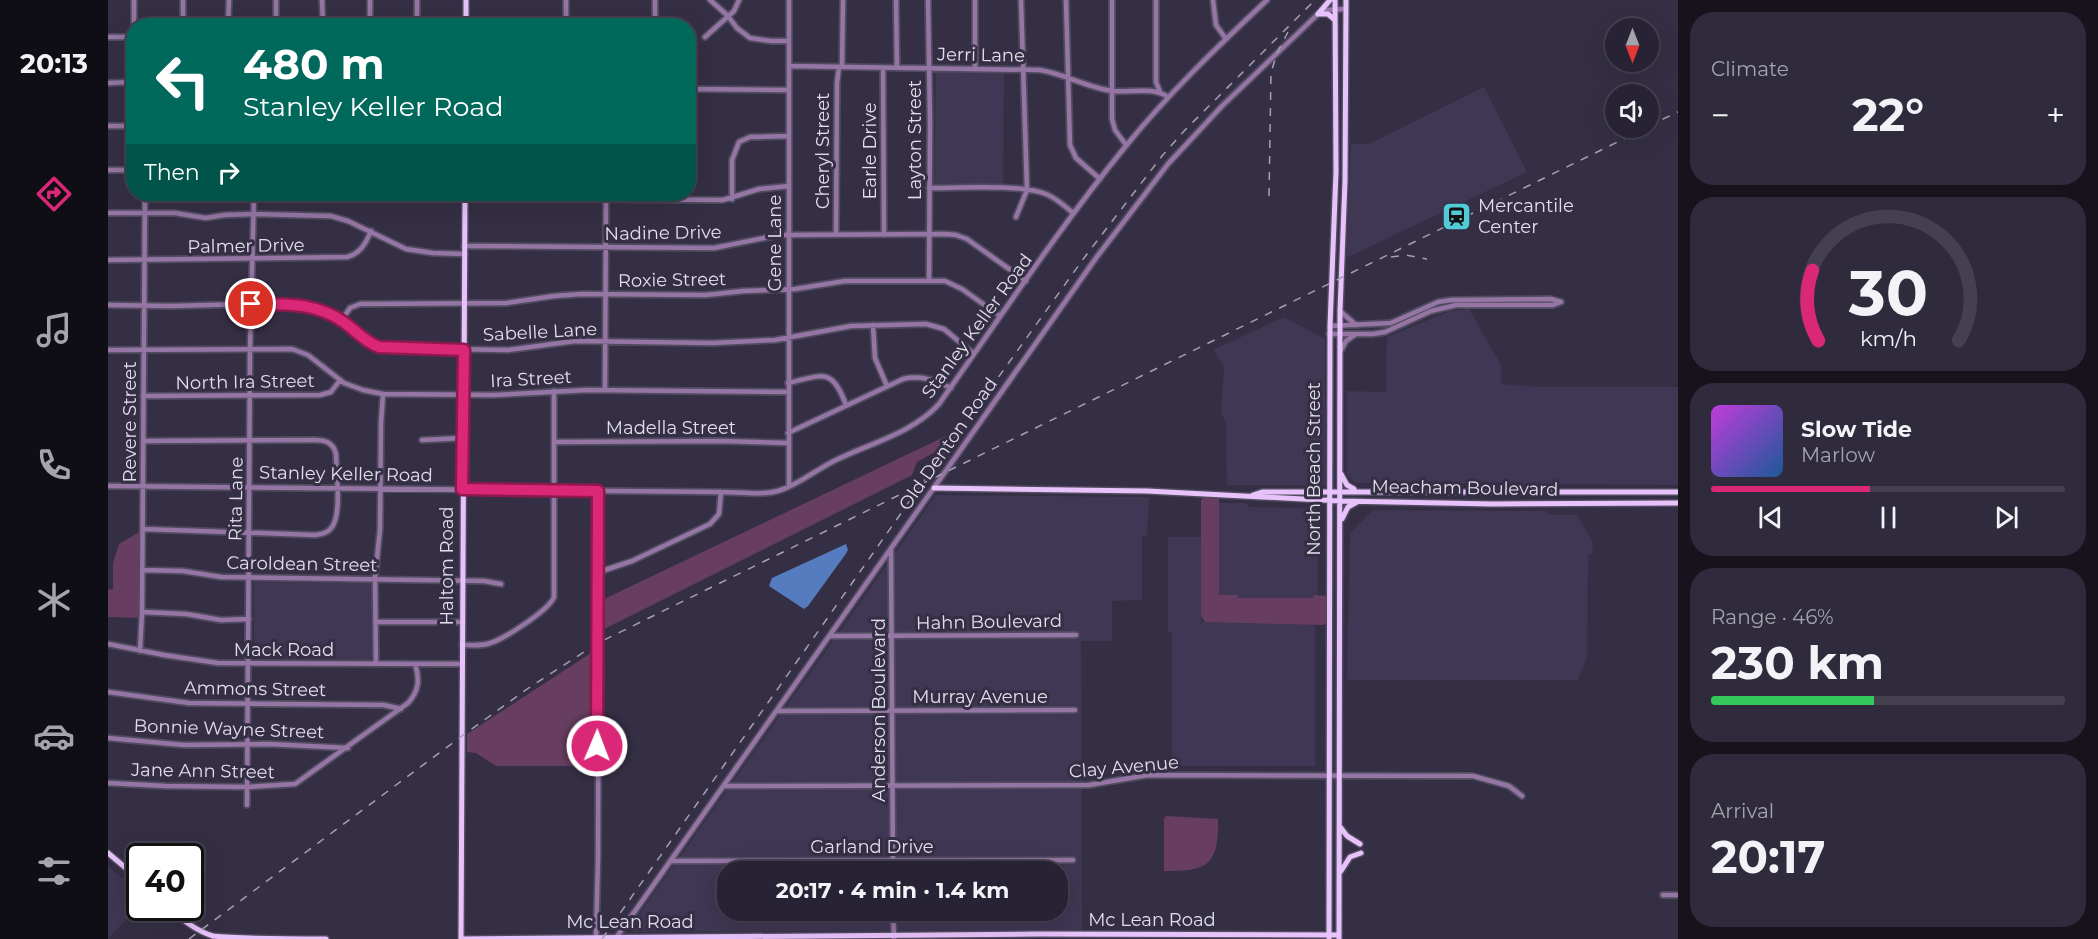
<!DOCTYPE html>
<meta charset="utf-8">
<style>
:root{--surface:#282334;--page:#302b3c;--text:#f1f3f6;--muted:#a5a4ac;--line:#44404f;--accent:#db2777}
body{margin:0;font-family:Montserrat,sans-serif;background:var(--page);color:var(--text);height:100vh;display:flex;flex-direction:column;font-size:22px;white-space:nowrap}
*{box-sizing:border-box;margin:0}
p{font-size:20px;color:var(--muted)}
.icon{flex:none;width:33px;height:33px;fill:none;stroke:currentColor;stroke-width:2;stroke-linecap:round;stroke-linejoin:round}
.map{position:relative;flex:1;overflow:hidden}
.sheet{display:flex;flex-direction:column;gap:12px;padding:12px;background:#16131d;width:420px}
.sheet>*{flex:none}
.guide{position:absolute;left:18px;top:18px;width:570px;height:183px;border-radius:24px;box-shadow:0 6px 24px #0002,0 0 0 2px var(--line);background:#00695c;color:#fff;overflow:hidden}
.needle{width:39px;rotate:180deg}
.tools{position:absolute;left:1497px;top:18px;display:grid;gap:12px}
.tools a{display:grid;place-items:center;width:54px;height:54px;border-radius:50%;background:var(--surface);box-shadow:0 6px 24px #0002,0 0 0 2px var(--line);font-size:30px}
.speed{position:absolute;left:18px;top:843px;display:flex;gap:12px;font-size:30px;font-weight:700;text-align:center}
.speed>*{display:grid;place-content:center;width:78px;height:78px;border-radius:50%;background:var(--surface);box-shadow:0 6px 24px #0002,0 0 0 2px var(--line);line-height:1}
.speed .limit{border:3px solid #111;border-radius:9px;background:#fff;color:#111}
.pin{position:absolute;display:grid;place-items:center;width:51px;height:51px;color:#fff;margin:-26px;border:3px solid #fff;border-radius:50%;box-shadow:0 2px 6px #0007}
.me{position:absolute;width:66px;margin:-33px;rotate:1deg;stroke-linejoin:round;filter:drop-shadow(0 0 4px #0008)}
.turn{display:flex;align-items:center;gap:21px;height:126px;padding:0 18px;font-size:27px}
.turn .icon{width:78px;height:78px;stroke-width:2.5}
.turn b{display:block;font-size:42px;line-height:51px}
.then{display:flex;align-items:center;height:57px;padding:0 18px;background:#0003;gap:12px;font-size:22px}
.big{font-size:45px;font-weight:700;line-height:1.1}
.sheet .card{flex:1;display:flex;flex-direction:column;justify-content:center;gap:9px;min-width:0;padding:0 21px;border-radius:24px;background:var(--page)}
.sheet .dial{align-items:center;gap:0}
.dial svg{height:156px;overflow:visible;fill:none;stroke:var(--line);stroke-width:7;stroke-linecap:round;text-anchor:middle}
.dial text{fill:var(--text);stroke:none}
.song{display:flex;align-items:center;gap:18px}
.cover{width:72px;height:72px;border-radius:9px;background:linear-gradient(135deg,hsl(290 70% 55%),hsl(210 70% 35%))}
.played{height:6px;border-radius:3px;background:linear-gradient(90deg,var(--accent) 45%,var(--line) 45%)}
.keys{display:flex;justify-content:space-around;direction:ltr}
.heat{display:flex;justify-content:space-between;align-items:center;font-size:33px;direction:ltr}
.charge{height:9px;border-radius:4px;background:linear-gradient(90deg,#34c759 46%,var(--line) 0)}
.trip{position:absolute;left:609px;top:861px;width:351px;height:60px;border-radius:24px;background:var(--surface);box-shadow:0 6px 24px #0002,0 0 0 2px var(--line);font-weight:700;line-height:60px;text-align:center}
main{display:flex;flex:1;min-height:0}
.tab-bar{display:flex;flex-direction:column;width:108px;justify-content:space-around;align-items:center;background:#100e15;color:var(--muted)}
.tab-bar .icon{width:42px;height:42px}
.tab-bar .current{color:var(--accent)}
.tab-bar b{font-size:27px;color:var(--text)}
.map>svg:first-child{display:block}
</style>
<main>
<nav class="tab-bar">
<b>20:13</b>
<svg class="icon current" aria-label="directions" viewBox="0 0 24 24"><path d="M12 3l9 9-9 9-9-9zM9 14v-3h6M13 9l2 2-2 2"/></svg>
<svg class="icon" aria-label="music" viewBox="0 0 24 24"><path d="M9 18V5l10-2v13"/><circle cx="6" cy="18" r="3"/><circle cx="16" cy="16" r="3"/></svg>
<svg class="icon" aria-label="phone" viewBox="0 0 24 24"><path d="M5 4h4l2 5-3 2q2 4 5 5l2-3 5 2v4C11 20 4 13 5 4z"/></svg>
<svg class="icon" aria-label="climate" viewBox="0 0 24 24"><path d="M12 3v18M4 7l16 10M4 17L20 7"/></svg>
<svg class="icon" aria-label="car" viewBox="0 0 24 24"><path d="M5 17H2v-5l4-1 3-4h7l3 4 3 1v5h-3M9 17h6M6 11h13"/><circle cx="7" cy="17" r="2"/><circle cx="17" cy="17" r="2"/></svg>
<svg class="icon" aria-label="filters" viewBox="0 0 24 24"><path d="M4 7h16M4 17h16"/><circle cx="9" cy="7" r="2"/><circle cx="15" cy="17" r="2"/></svg>
</nav>
<div class="map">
<svg width="1570" height="939" viewBox="0 0 1570 939">
<rect width="100%" height="100%" fill="#352f45"/>
<path fill="#3f3753" fill-rule="evenodd" d="M828 72 896 73 895 185H826Z
M1376 87 1419 172 1238 258 1243 144H1261Z
M1361 309 1393 365V384L1433 387H1570V485L1247 483 1239 475V391L1278 392 1279 337 1339 312Z
M1176 317 1217 339V485H1119L1118 423 1113 413 1116 367 1105 350Z
M828 495 1041 497 1039 536 1034 537V600L1004 601V641H973L974 930 524 932 522 927ZM620 872H950V910H620Z
M1111 503H1138L1141 507 1199 508 1206 511 1209 518 1210 595H1206V598H1130V595H1111Z
M1265 510 1438 511 1442 515H1469L1484 540 1485 552 1480 556 1479 657 1470 680H1239L1242 533Z
M1060 537H1093V622L1199 623V625H1207V766H1064V632H1060Z
M146 582 265 583V660L146 659Z
M0 866 32 893 31 906 0 939Z"/>
<path fill="#673e61" d="M838 436 829 451 809 462 804 475 494 630V600Z
M1095 497H1111V595H1130V598H1205L1206 595 1219 596 1218 622 1216 625 1097 622 1093 616V500Z
M33 531V618L0 617V590L5 589V563L11 544Z
M486 651V766H388L368 753 359 752V734Z
M1058 816 1110 819C1111 865 1100 872 1056 871V819Z"/>
<path fill="#557cbf" d="M738 544 740 550 737 555 700 606 696 609 661 586 664 578Z"/>
<g fill="none" stroke-linecap="round" stroke-linejoin="round">
<defs>
<path id="minor" d="M75 0V26
M214 0 215 26
M262 0V26
M458 0V26
M602 0 619 15 629 28 642 38 663 41H681
M788 0 789 68
M820 0 822 123 821 280
M958 0 962 145 968 158 992 179
M1004 0V119L1007 130 1018 145
M1048 0V82L1052 92
M1105 0 1108 25 1118 39
M26 26V0
M120 26 121 0
M168 26V0
M309 26V0
M547 26V0
M0 37H26
M597 37 626 11 631 0
M26 50V52
M681 66 932 70C957 74 980 88 1005 91 1024 93 1044 86 1060 97
M734 67 735 0
M775 68 776 235
M867 69V0
M0 83 26 82
M580 89 681 90
M0 126H26
M0 170H26
M821 188C851 188 913 184 938 194 948 198 957 206 965 213
M294 194 338 198 615 200 651 189 681 186
M624 199V160L631 142 642 137 681 136
M0 213H67L98 218 116 215 146 214 223 216 240 221 298 249 325 253 357 254
M908 217 919 190 913 0
M728 234 729 83 731 67
M356 246 606 248 671 235 837 234 848 235 859 239 918 281
M0 260 239 257C252 254 258 243 263 231
M0 305 62 306 143 304 198 305 223 315 266 345 280 348 400 350 467 341 604 343 667 340 743 326 818 324 836 329 866 354
M1232 311 1248 325
M233 321 242 308 252 304 398 303 446 296 474 294 598 295 635 291 687 289 737 281H837L854 289 892 316
M765 325 767 358 779 386
M1222 326 1283 323 1330 302 1343 300 1443 299 1453 302
M1221 334H1265L1277 332 1323 311 1348 305H1445L1453 302
M0 350 184 349 200 355 236 383 255 390 275 394 386 395 479 390 680 392
M1232 352 1238 341 1248 334
M680 383C715 375 724 367 738 405
M497 390 498 194
M35 396 212 395 223 392 232 380
M680 433 795 379C812 375 827 380 843 388
M314 440 355 438
M446 442 613 441 680 443
M0 486 613 492C631 492 655 496 673 490 691 484 708 470 726 461 760 444 805 433 831 404 892 318 950 229 1017 147 1060 94 1109 47 1159 0
M681 486V0
M35 529 207 535C214 534 220 533 224 527 234 513 228 472 228 454 225 442 217 440 206 440L35 441
M783 550 785 872
M35 570 75 571 113 577 376 581 393 584
M491 572 524 561 602 524 611 514 613 492
M34 612 78 614 113 620 141 619
M268 622H354
M722 636 968 635
M0 644 56 655 110 663 354 664
M354 645C362 645 371 646 379 644 394 641 441 610 446 597V391
M32 651 34 612 37 194
M268 664 267 578 272 529 273 423 275 394
M0 692 81 703 276 705 293 709
M669 711 967 710
M0 738 76 745 161 744 240 748
M0 783 58 786 139 787 187 784 300 703C311 691 312 679 307 664
M616 786 981 785 1040 775 1365 776 1401 786 1414 796
M139 805 142 349 146 194
M563 861 965 860
M1555 895H1570
M785 910 786 939
M488 937 490 858 491 491
M508 938 988 258 1060 164 1114 106 1210 14 1219 10 1238 9"/>
<path id="major" d="M1210 14H1220L1227 20
M1210 14 1222 0
M358 26V0
M1233 474 1239 485 1246 489
M826 488 1039 491 1233 501 1385 504 1570 503
M1145 495 1154 492H1570
M1234 519 1240 507 1249 502
M1233 828 1239 836 1252 844
M0 853 32 880
M1233 871 1242 857 1253 853
M61 908C74 919 88 931 105 936 134 939 186 939 218 939
M353 939 930 934 1231 935
M353 939 357 194
M1221 939 1222 326 1228 172 1227 0
M1231 939 1232 311 1237 181 1238 0"/>
</defs>
<use href="#minor" stroke="#514b60" stroke-width="8"/>
<use href="#major" stroke="#514b60" stroke-width="8"/>
<use href="#minor" stroke="#9475a3" stroke-width="4.5"/>
<use href="#major" stroke="#e8c2fb" stroke-width="5"/>
<path stroke="#a5a0b1" stroke-width="1.5" stroke-dasharray="8 8" stroke-linecap="butt" d="M1540 126 1570 112
M1161 196 1163 73 1169 53 1180 32
M1283 257 1298 255 1319 259
M81 939 354 736 422 687 490 643 1538 128
M494 939 815 482 976 258 1054 156 1077 130 1207 0"/>
</g>
<g fill="none" stroke-linecap="round" stroke-linejoin="round">
<defs>
<path id="route" d="M143 304C176 304 208 302 237 323 248 331 257 342 271 347L356 350 354 489 490 491 489 746"/>
</defs>
<use href="#route" stroke="#8e194d" stroke-width="15"/>
<use href="#route" stroke="#db2777" stroke-width="10"/>
</g>
<defs>
<symbol id="station-square" viewBox="-11 -11 22 22"><rect x="-9" y="-9" width="18" height="18" rx="4" fill="#52cbd9" stroke="#352f45"/><path d="M-3-6H3Q5-6 5-4V2Q5 4 3 4L4.5 6H3L1.5 4h-3L-3 6H-4.5L-3 4Q-5 4-5 2V-4Q-5-6-3-6ZM-3.5-4v3h7v-3ZM-3.5 1v1.5H-2V1ZM2 1v1.5H3.5V1Z" fill="#111"/></symbol>
</defs>
<g fill-rule="evenodd">
<use href="#station-square" x="1332" y="200" width="33" height="33"/>
</g>
<g text-anchor="middle" dominant-baseline="central" stroke-width="6" stroke-linejoin="round" paint-order="stroke">
<g font-size="18" fill="#e2deec" stroke="#352f45">
<text transform="translate(873 55) rotate(1)">Jerri Lane</text>
<text transform="translate(807 140) rotate(-90)">Layton Street</text>
<text transform="translate(715 151) rotate(-90)">Cheryl Street</text>
<text transform="translate(762 151) rotate(-90)">Earle Drive</text>
<text transform="translate(555 233) rotate(-1)">Nadine Drive</text>
<text transform="translate(667 243) rotate(-90)">Gene Lane</text>
<text transform="translate(138 246) rotate(-1)">Palmer Drive</text>
<text transform="translate(564 280) rotate(-1)">Roxie Street</text>
<text transform="translate(869 326) rotate(-54)">Stanley Keller Road</text>
<text transform="translate(432 332) rotate(-3)">Sabelle Lane</text>
<text transform="translate(423 379) rotate(-3)">Ira Street</text>
<text transform="translate(137 382) rotate(-1)">North Ira Street</text>
<text transform="translate(22 422) rotate(-90)">Revere Street</text>
<text x="563" y="428">Madella Street</text>
<text transform="translate(840 444) rotate(-55)">Old Denton Road</text>
<text transform="translate(1206 469) rotate(-90)">North Beach Street</text>
<text transform="translate(238 474) rotate(1)">Stanley Keller Road</text>
<text transform="translate(1357 488) rotate(1)">Meacham Boulevard</text>
<text transform="translate(128 499) rotate(-89)">Rita Lane</text>
<text transform="translate(194 564) rotate(1)">Caroldean Street</text>
<text transform="translate(339 566) rotate(-90)">Haltom Road</text>
<text transform="translate(881 622) rotate(-1)">Hahn Boulevard</text>
<text x="176" y="650">Mack Road</text>
<text transform="translate(147 689) rotate(1)">Ammons Street</text>
<text x="872" y="697">Murray Avenue</text>
<text transform="translate(771 710) rotate(-90)">Anderson Boulevard</text>
<text transform="translate(121 729) rotate(2)">Bonnie Wayne Street</text>
<text transform="translate(1016 767) rotate(-5)">Clay Avenue</text>
<text transform="translate(95 771) rotate(1)">Jane Ann Street</text>
<text x="764" y="847">Garland Drive</text>
<text x="1044" y="920">Mc Lean Road</text>
<text x="522" y="922">Mc Lean Road</text>
</g>
<g font-size="18" fill="#e2deec" stroke="#352f45" text-anchor="start">
<text x="1370" y="206">Mercantile<tspan x="1370" dy="21">Center</tspan></text>
</g>
</g>
</svg>
<div class="tools">
<a><svg class="needle" viewBox="-14 -14 28 28"><path d="M0-13l5 13h-10z" fill="#e53935"/><path d="M0 13l5-13h-10z" fill="#a5a4ac"/></svg></a>
<a><svg class="icon" aria-label="sound" viewBox="0 0 24 24"><path d="M4 9h4l5-4v14l-5-4H4zM17 9q2 3 0 6"/></svg></a>
</div>
<div class="speed"><div class="limit">40</div></div>
<div class="pin" style="left:143px;top:304px;background:#d93025"><svg class="icon" aria-label="arrive" viewBox="0 0 24 24"><path d="M6 21V4h12l-3 4 3 4H6"/></svg></div>
<svg class="me" style="left:489px;top:746px" viewBox="-20 -20 40 40"><circle r="17" fill="#db2777" stroke="#fff" stroke-width="3"/><path d="M0-11L8 9 0 5-8 9z" fill="#fff"/></svg>
<div class="trip">20:17 · 4 min · 1.4 km</div>
<div class="guide">
<div class="turn"><svg class="icon" aria-label="left" viewBox="0 0 24 24"><path d="M17 20v-9H6M10 6l-5 5 5 5"/></svg><div><b>480 m</b>Stanley Keller Road</div></div>
<div class="then">Then<svg class="icon" aria-label="right" viewBox="0 0 24 24"><path d="M7 20v-9h11M14 6l5 5-5 5"/></svg></div>
</div>
</div>
<section class="sheet">
<div class="card"><p>Climate</p>
<div class="heat"><a>−</a><b class="big">22°</b><a>+</a></div>
</div>
<div class="card dial"><svg viewBox="0 0 100 80">
<path d="M14 69A42 42 0 1 1 86 69"/>
<path d="M14 69A42 42 0 0 1 11 33" stroke="#db2777"/>
<text x="50" y="56" font-size="32" font-weight="700">30</text>
<text x="50" y="72" font-size="11">km/h</text>
</svg></div>
<div class="card">
<div class="song"><i class="cover"></i><div><b>Slow Tide</b><p>Marlow</p></div></div>
<div class="played"></div>
<div class="keys"><svg class="icon" aria-label="previous" viewBox="0 0 24 24"><path d="M18 5L8 12l10 7zM5 5v14"/></svg><svg class="icon" aria-label="pause" viewBox="0 0 24 24"><path d="M8 5v14M16 5v14"/></svg><svg class="icon" aria-label="next" viewBox="0 0 24 24"><path d="M6 5l10 7-10 7zM19 5v14"/></svg></div>
</div>
<div class="card"><p>Range · 46%</p><b class="big">230 km</b><div class="charge"></div></div>
<div class="card"><p>Arrival</p><b class="big">20:17</b></div>
</section>
</main>
